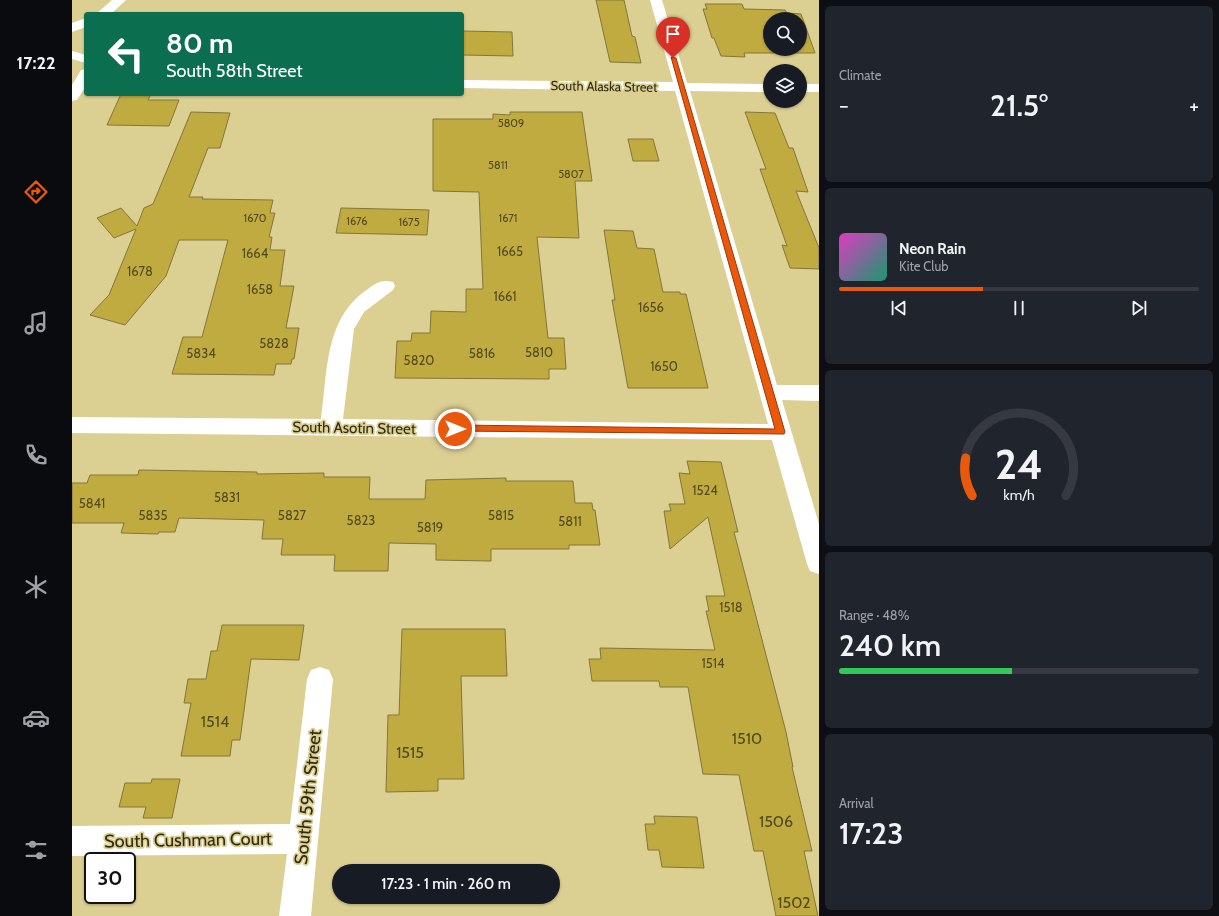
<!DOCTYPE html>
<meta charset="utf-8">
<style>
:root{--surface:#171b24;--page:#20242c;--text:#f1f3f6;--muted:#9ea1a6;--line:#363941;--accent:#ea580c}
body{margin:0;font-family:Cabin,sans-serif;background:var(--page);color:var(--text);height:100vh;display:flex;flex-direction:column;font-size:15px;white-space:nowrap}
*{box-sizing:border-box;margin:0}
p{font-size:13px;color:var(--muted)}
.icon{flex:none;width:22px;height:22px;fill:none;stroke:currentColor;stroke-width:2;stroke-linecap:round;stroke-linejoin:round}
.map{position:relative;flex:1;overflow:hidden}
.details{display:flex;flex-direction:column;gap:6px;padding:6px;background:#0d0f14;width:400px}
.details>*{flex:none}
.top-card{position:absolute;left:12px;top:12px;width:380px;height:84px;border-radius:4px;box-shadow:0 1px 3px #0004;background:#0b6e4f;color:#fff;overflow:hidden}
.tools{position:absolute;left:691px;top:12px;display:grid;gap:8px}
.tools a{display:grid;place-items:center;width:44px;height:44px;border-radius:50%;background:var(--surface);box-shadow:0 1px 3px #0004;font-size:20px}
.speed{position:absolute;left:12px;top:852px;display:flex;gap:8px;font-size:20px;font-weight:700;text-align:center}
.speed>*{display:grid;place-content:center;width:52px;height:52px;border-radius:50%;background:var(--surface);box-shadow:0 1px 3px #0004;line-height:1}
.speed .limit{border:2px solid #111;border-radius:6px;background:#fff;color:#111}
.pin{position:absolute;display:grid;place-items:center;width:34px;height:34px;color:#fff;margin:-41px -17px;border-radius:50% 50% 50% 0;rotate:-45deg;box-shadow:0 0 4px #0007}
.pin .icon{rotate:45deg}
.me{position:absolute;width:44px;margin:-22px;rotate:90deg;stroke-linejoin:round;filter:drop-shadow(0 0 3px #0008)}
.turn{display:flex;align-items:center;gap:14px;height:84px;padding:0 16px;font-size:18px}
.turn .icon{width:52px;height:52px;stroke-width:2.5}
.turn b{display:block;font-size:28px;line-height:34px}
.big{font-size:30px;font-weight:600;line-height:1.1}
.details .widget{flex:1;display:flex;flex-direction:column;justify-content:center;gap:6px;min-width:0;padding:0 14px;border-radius:6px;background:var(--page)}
.details .dial{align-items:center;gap:0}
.dial svg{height:104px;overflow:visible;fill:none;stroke:var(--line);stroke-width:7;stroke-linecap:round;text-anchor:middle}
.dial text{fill:var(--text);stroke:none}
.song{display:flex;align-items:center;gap:12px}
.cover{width:48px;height:48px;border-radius:6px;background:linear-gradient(135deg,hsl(310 70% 55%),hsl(160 70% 35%))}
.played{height:4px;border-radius:2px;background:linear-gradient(90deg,var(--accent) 40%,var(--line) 40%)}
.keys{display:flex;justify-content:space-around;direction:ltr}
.heat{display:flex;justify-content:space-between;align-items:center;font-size:22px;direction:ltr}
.charge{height:6px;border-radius:3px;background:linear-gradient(90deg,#34c759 48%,var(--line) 0)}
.trip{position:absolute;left:260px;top:864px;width:228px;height:40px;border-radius:20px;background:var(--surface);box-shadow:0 1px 3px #0004;font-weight:600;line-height:40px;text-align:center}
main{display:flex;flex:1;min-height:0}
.tabs{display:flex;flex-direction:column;width:72px;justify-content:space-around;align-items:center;background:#090b0e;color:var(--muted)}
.tabs .icon{width:28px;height:28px}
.tabs .active{color:var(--accent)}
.tabs b{font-size:18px;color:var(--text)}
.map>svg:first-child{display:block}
</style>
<main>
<nav class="tabs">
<b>17:22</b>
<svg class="icon active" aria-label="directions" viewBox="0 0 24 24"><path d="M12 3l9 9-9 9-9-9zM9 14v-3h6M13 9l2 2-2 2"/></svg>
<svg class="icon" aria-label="music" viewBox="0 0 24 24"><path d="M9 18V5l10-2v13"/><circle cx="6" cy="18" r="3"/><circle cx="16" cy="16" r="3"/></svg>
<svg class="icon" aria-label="phone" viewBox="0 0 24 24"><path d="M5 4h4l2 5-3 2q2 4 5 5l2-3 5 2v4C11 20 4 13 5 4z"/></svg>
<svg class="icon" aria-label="climate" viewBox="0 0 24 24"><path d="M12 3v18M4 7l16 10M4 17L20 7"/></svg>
<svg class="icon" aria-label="car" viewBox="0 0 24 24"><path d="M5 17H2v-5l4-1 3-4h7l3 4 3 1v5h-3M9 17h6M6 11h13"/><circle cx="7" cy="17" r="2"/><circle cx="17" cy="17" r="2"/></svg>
<svg class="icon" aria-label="filters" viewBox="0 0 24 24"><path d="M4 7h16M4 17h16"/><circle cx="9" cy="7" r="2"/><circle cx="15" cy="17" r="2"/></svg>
</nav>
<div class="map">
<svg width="747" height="916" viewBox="0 0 747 916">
<rect width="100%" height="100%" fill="#dbcf92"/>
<path fill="#c0ab41" stroke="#82763c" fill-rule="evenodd" d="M524 0H552L560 36 563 37 569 63 538 62Z
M633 4H670L672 9 713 10 715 13 729 14 743 53H672L673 57 649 56 642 38H640L631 9H635ZM698 19H728V49H698Z
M390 31 440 32 441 56 390 55Z
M49 94H79L76 100H107L97 126 35 125Z
M119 112 158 113 148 148H136L117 197H131L130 199 201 200 198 213H203L197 237H200L198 250H213L208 286H222L214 328H227L222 359H220L219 364H204L202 375 100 374 111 337H130L156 240H107L94 276 53 325 18 315 37 295 64 229 42 238 25 218 49 208 65 226 72 208 81 204Z
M438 112H510L520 181H503L507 238 465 237 476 338H492L494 369H477V379L323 378 325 341H339L340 333H358L359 311 394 312V289H411L407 192 361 191V119H421V114L438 115Z
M673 112 703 113 717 148H721L736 192 724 191 747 248V269L718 268 710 245 715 246 688 169H694Z
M556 139H581L587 161H561Z
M269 208 357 210 355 235 264 233Z
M532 230 561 231 565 248 582 249 591 292H608V294H614L636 388H556L540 300H543Z
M615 461 649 462 666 532H662L714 732 721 767H720L740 851H732L746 916H704L691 851H682L667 775 631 774 616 687H588L587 681H520L517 659H529L528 648 643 650 634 611H637L634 596H653L636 517 598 549 592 511H599L597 504H613L607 473 618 474Z
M67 470 185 472V474L252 473V477H298L297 499H353L354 480 434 478V481H501L503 503H520L521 510H523L528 545H497V549H419V561L364 560V544L317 543 316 571H262L263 555H209L211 539H190L192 520 107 518 103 532H87L86 534 49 533 52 523H0V483H15L18 475H66Z
M150 625H232L227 660 179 659 168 740H160L158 756H109L119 703H112L116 679H134L139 651H145Z
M330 629H433L435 676H389L392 779H366V791L314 792 316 715H327Z
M80 779H108L100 818H71L74 807H47L53 783H79Z
M582 816 625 817 632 868 590 867 587 850H576L573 824H583Z"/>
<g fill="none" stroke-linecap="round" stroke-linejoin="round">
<path fill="#fff" fill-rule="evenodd" d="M40 0H54L39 14H24Z
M578 0H590L615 83 698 84V92L618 91 705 385H747V401L710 400 747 524V574L738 571 735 564 700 440 0 433V417L249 419C256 372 252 318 296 289 304 283 310 279 321 282L323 286 321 290 292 312 282 329 271 419 696 424 603 91 390 88V80L601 82Z
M14 18V27L0 32V23Z
M0 51 14 55V63L0 59Z
M14 69V86L5 100 0 101V85L9 70Z
M728 84H747V92H728Z
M248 667 257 670 261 679 239 916H207L215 854 0 856V826L218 824 235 679 239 670Z"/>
</g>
<path fill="#ea580c" stroke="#983908" d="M599 57 604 58 713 432 712 434 380 431 379 429 383 425 703 429Z"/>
<g text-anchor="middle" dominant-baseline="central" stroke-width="3.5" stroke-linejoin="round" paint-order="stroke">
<g font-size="11" fill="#534a1e">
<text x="439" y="123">5809</text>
<text x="426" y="165">5811</text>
<text x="499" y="174">5807</text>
<text x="183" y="218">1670</text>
<text x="436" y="218">1671</text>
<text x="285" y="221">1676</text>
<text x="337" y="222">1675</text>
</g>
<g font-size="13" fill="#2f2a12" stroke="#dbcf92">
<text transform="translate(532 86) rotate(1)">South Alaska Street</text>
</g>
<g font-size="13" fill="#534a1e">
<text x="438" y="251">1665</text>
<text x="183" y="253">1664</text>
<text x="68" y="271">1678</text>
<text x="188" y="289">1658</text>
<text x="433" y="296">1661</text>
<text x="579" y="307">1656</text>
<text x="202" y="343">5828</text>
<text x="467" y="352">5810</text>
<text x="129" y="353">5834</text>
<text x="410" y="353">5816</text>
<text x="347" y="360">5820</text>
<text x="592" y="366">1650</text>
<text x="633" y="490">1524</text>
<text x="155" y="497">5831</text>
<text x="20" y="503">5841</text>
<text x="81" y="515">5835</text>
<text x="220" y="515">5827</text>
<text x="429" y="515">5815</text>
<text x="289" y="520">5823</text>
<text x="498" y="521">5811</text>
<text x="358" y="527">5819</text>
<text x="659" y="607">1518</text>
<text x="641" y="663">1514</text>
</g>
<g font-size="15" fill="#2f2a12" stroke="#dbcf92">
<text transform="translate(282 428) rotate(1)">South Asotin Street</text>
</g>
<g font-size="16" fill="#534a1e">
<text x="143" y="721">1514</text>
<text x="675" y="738">1510</text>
<text x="338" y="752">1515</text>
<text x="704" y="821">1506</text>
<text x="722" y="902">1502</text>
</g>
<g font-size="18" fill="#2f2a12" stroke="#dbcf92">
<text transform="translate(236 797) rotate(-84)">South 59th Street</text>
<text transform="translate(116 840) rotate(-1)">South Cushman Court</text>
</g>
</g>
</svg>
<div class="tools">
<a><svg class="icon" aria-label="search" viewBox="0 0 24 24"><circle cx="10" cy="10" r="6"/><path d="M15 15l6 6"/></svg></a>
<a><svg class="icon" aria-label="layers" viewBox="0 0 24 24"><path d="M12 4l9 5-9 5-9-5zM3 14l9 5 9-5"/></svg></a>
</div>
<div class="speed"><div class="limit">30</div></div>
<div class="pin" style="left:601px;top:58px;background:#d93025"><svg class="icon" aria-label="arrive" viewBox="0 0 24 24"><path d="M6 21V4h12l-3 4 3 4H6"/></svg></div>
<svg class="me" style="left:383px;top:429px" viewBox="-20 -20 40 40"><circle r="17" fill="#ea580c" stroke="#fff" stroke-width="3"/><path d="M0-11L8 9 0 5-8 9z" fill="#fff"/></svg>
<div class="trip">17:23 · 1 min · 260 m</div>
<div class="top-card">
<div class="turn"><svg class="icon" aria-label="left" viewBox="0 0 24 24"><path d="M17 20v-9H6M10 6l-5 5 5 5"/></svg><div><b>80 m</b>South 58th Street</div></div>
</div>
</div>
<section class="details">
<div class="widget"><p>Climate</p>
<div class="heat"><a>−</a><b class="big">21.5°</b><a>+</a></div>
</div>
<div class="widget">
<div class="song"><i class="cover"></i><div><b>Neon Rain</b><p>Kite Club</p></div></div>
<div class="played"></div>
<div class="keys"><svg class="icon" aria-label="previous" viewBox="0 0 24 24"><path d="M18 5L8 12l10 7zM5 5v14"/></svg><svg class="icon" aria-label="pause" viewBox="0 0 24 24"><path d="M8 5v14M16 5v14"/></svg><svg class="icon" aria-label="next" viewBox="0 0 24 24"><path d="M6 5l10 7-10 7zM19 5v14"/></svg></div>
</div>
<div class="widget dial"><svg viewBox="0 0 100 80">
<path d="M14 69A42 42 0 1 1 86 69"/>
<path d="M14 69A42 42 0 0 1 9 40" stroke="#ea580c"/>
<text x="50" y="56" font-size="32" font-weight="700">24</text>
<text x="50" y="72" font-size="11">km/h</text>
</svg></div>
<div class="widget"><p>Range · 48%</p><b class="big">240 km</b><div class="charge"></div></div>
<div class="widget"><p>Arrival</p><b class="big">17:23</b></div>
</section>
</main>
